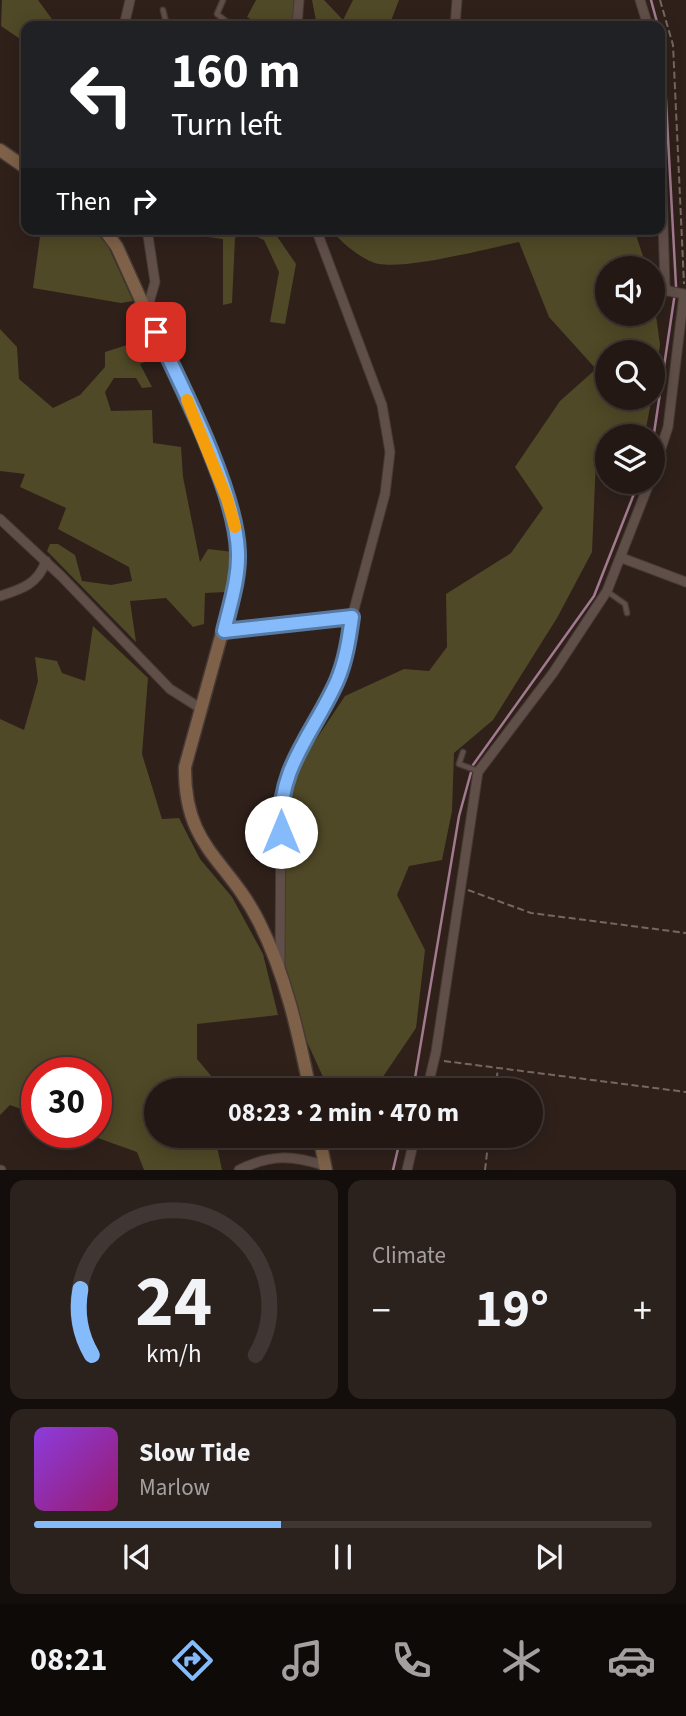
<!DOCTYPE html>
<meta charset="utf-8">
<style>
:root{--surface:#231814;--page:#2b211d;--text:#f1f3f6;--muted:#a3a0a0;--line:#403734;--accent:#86bbfb}
body{margin:0;font-family:"Source Sans 3",sans-serif;background:var(--page);color:var(--text);height:100vh;display:flex;flex-direction:column;font-size:26px;white-space:nowrap}
*{box-sizing:border-box;margin:0}
p{font-size:23px;color:var(--muted)}
.icon{flex:none;width:38px;height:38px;fill:none;stroke:currentColor;stroke-width:2;stroke-linecap:round;stroke-linejoin:round}
.map{position:relative;height:1170px;overflow:hidden}
.sheet{display:flex;flex-direction:column;gap:10px;padding:10px;background:#130d0b;flex:1}
.sheet>*{flex:none}
.hud{position:absolute;left:21px;top:21px;width:644px;height:214px;border-radius:14px;box-shadow:0 4px 18px #0003,0 0 0 2px var(--line);background:#202124;color:#fff;overflow:hidden}
.buttons{position:absolute;left:595px;top:256px;display:grid;gap:14px}
.buttons a{display:grid;place-items:center;width:70px;height:70px;border-radius:50%;background:var(--surface);box-shadow:0 4px 18px #0003,0 0 0 2px var(--line);font-size:35px}
.speed{position:absolute;left:21px;top:1057px;display:flex;gap:14px;font-size:35px;font-weight:700;text-align:center}
.speed>*{display:grid;place-content:center;width:91px;height:91px;border-radius:50%;background:var(--surface);box-shadow:0 4px 18px #0003,0 0 0 2px var(--line);line-height:1}
.speed .limit{border:10px solid #d22;background:#fff;color:#111}
.pin{position:absolute;display:grid;place-items:center;width:60px;height:60px;color:#fff;margin:-30px;border-radius:14px;box-shadow:0 4px 10px #0006}
.me{position:absolute;width:77px;margin:-38px;rotate:0deg;stroke-linejoin:round;filter:drop-shadow(0 0 5px #0008)}
.turn{display:flex;align-items:center;gap:24px;height:147px;padding:0 35px;font-size:32px}
.turn .icon{width:91px;height:91px;stroke-width:2.5}
.turn b{display:block;font-size:49px;line-height:60px}
.then{display:flex;align-items:center;height:66px;padding:0 35px;background:#0003;gap:14px;font-size:26px}
.big{font-size:52px;font-weight:700;line-height:1.1}
.sheet .card{flex:1;display:flex;flex-direction:column;justify-content:center;gap:10px;min-width:0;padding:0 24px;border-radius:14px;background:var(--page)}
.sheet .dial{align-items:center;gap:0}
.dial svg{height:182px;overflow:visible;fill:none;stroke:var(--line);stroke-width:7;stroke-linecap:round;text-anchor:middle}
.dial text{fill:var(--text);stroke:none}
.song{display:flex;align-items:center;gap:21px}
.cover{width:84px;height:84px;border-radius:10px;background:linear-gradient(135deg,hsl(270 70% 55%),hsl(320 70% 35%))}
.played{height:7px;border-radius:4px;background:linear-gradient(90deg,var(--accent) 40%,var(--line) 40%)}
.keys{display:flex;justify-content:space-around;direction:ltr}
.heat{display:flex;justify-content:space-between;align-items:center;font-size:38px;direction:ltr}
.sheet .tiles{flex:1;display:grid;gap:10px;grid-template-columns:1fr 1fr}
.card:last-child{grid-column:span 2}
.trip{position:absolute;left:144px;top:1078px;width:399px;height:70px;border-radius:35px;background:var(--surface);box-shadow:0 4px 18px #0003,0 0 0 2px var(--line);font-weight:700;line-height:70px;text-align:center}
.tabs{display:flex;height:112px;justify-content:space-around;align-items:center;background:#0e0a08;color:var(--muted)}
.tabs .icon{width:49px;height:49px}
.tabs .current{color:var(--accent)}
.tabs b{font-size:32px;color:var(--text)}
.map>svg:first-child{display:block}
</style>
<div class="map">
<svg width="686" height="1170" viewBox="0 0 686 1170">
<rect width="100%" height="100%" fill="#2f201a"/>
<path fill="#504927" d="M2 0H38L57 26H26V43L1 26Z
M256 0H294L293 26H263L247 17Z
M312 0H324L343 20 353 0H399L389 26H317Z
M41 229H93L108 246 133 301 121 303 33 288Z
M204 229H272L296 264 285 324 270 322 279 272 264 240 244 231 235 238 232 303 223 305V239L200 236Z
M331 229H634L647 268H607V313H653V293L660 345 653 390V352H607V397H652L646 428 634 436H607V453L596 460 592 552 557 618 493 720 454 753 452 811 442 860 409 866 397 895 425 950 416 1028 376 1087 329 1090 286 996 275 940 283 789 345 696 404 669 429 671 447 647 446 594 511 553 543 508 515 467 560 401 596 369 549 317 519 242C485 249 410 269 379 264 363 261 340 242 331 229Z
M0 329 17 347 19 379 53 408 80 395 105 367V352L149 338 159 357 140 364 152 387 142 388 136 378H114L105 392 111 411 152 410 153 443 181 447 183 477 200 562 208 549 233 552 226 592 205 593 204 624 193 627 166 598 130 601 136 642 47 551 50 544H58L75 555 82 581 111 585 132 581 129 567 58 529 66 508 20 487 25 474 0 471Z
M93 626 148 678 142 754 162 819 179 818 200 859 232 897 263 954 278 1015 197 1024V1059L223 1090H156V1136H218L215 1137 222 1170H144L137 1152 81 1132H96V1073H37V1115L10 1105 0 1115V719L24 730 38 681 35 657 57 661 62 673 85 681Z"/>
<g fill="none" stroke-linecap="round" stroke-linejoin="round">
<path stroke="#a17a90" stroke-width="2.5" d="M651 0 658 26
M653 440 676 286 663 45 660 32
M413 1090 459 816 473 765 594 596 639 481
M393 1170 401 1136"/>
<defs>
<path id="lane" d="M223 0 217 14 232 26
M163 10 167 26
M608 592 625 604 627 613
M463 752 459 764 478 771"/>
<path id="street" d="M640 0 648 26
M124 26 130 0
M297 26 299 0
M455 26 457 0
M146 313 155 282 147 229
M653 473 668 427 684 294 668 291 665 286 660 130
M0 519 61 576 170 689 200 708
M622 558 686 582
M0 596C22 589 38 584 46 561
M224 631 352 617
M280 968 281 793 308 731 337 681 348 647 352 617 385 494 390 452 382 405 316 229
M427 1090 436 1052 478 772 553 673 607 591 650 481
M0 1170H1
M239 1170C270 1154 293 1155 325 1166
M407 1170 415 1136"/>
<path id="secondary" d="M0 150 26 168
M104 229 117 247 200 431 227 499 237 535 236 582 185 767C184 848 227 858 259 922 286 976 298 1032 310 1090
M319 1136 326 1170"/>
</defs>
<use href="#lane" stroke="#473a36" stroke-width="7"/>
<use href="#street" stroke="#473a36" stroke-width="11"/>
<use href="#secondary" stroke="#473a36" stroke-width="15"/>
<path stroke="#756863" stroke-width="2" stroke-dasharray="7 3.5" stroke-linecap="butt" d="M660 0 673 45 684 284
M468 890 531 913 686 933
M444 1061 686 1092
M495 1090 498 1069
M485 1170 489 1136"/>
<use href="#lane" stroke="#604e48" stroke-width="4.5"/>
<use href="#street" stroke="#604e48" stroke-width="9"/>
<use href="#secondary" stroke="#7e6148" stroke-width="12"/>
</g>
<g fill="none" stroke-linecap="round" stroke-linejoin="round">
<defs>
<path id="route" d="M156 332C183 388 236 492 238 552 239 579 230 605 224 631L352 617C349 638 346 660 337 681 313 735 277 767 281 832"/>
</defs>
<use href="#route" stroke="#577aa3" stroke-width="18"/>
<use href="#route" stroke="#86bbfb" stroke-width="12"/>
<path stroke="#f59e0b" stroke-width="12" d="M187 400 227 499 235 527"/>
</g>
</svg>
<div class="buttons">
<a><svg class="icon" aria-label="sound" viewBox="0 0 24 24"><path d="M4 9h4l5-4v14l-5-4H4zM17 9q2 3 0 6"/></svg></a>
<a><svg class="icon" aria-label="search" viewBox="0 0 24 24"><circle cx="10" cy="10" r="6"/><path d="M15 15l6 6"/></svg></a>
<a><svg class="icon" aria-label="layers" viewBox="0 0 24 24"><path d="M12 4l9 5-9 5-9-5zM3 14l9 5 9-5"/></svg></a>
</div>
<div class="speed"><div class="limit">30</div></div>
<div class="pin" style="left:156px;top:332px;background:#d93025"><svg class="icon" aria-label="arrive" viewBox="0 0 24 24"><path d="M6 21V4h12l-3 4 3 4H6"/></svg></div>
<svg class="me" style="left:281px;top:832px" viewBox="-20 -20 40 40"><circle r="19" fill="#fff"/><path d="M0-13L10 11 0 6-10 11z" fill="#86bbfb"/></svg>
<div class="trip">08:23 · 2 min · 470 m</div>
<div class="hud">
<div class="turn"><svg class="icon" aria-label="left" viewBox="0 0 24 24"><path d="M17 20v-9H6M10 6l-5 5 5 5"/></svg><div><b>160 m</b>Turn left</div></div>
<div class="then">Then<svg class="icon" aria-label="right" viewBox="0 0 24 24"><path d="M7 20v-9h11M14 6l5 5-5 5"/></svg></div>
</div>
</div>
<section class="sheet">
<div class="tiles">
<div class="card dial"><svg viewBox="0 0 100 80">
<path d="M14 69A42 42 0 1 1 86 69"/>
<path d="M14 69A42 42 0 0 1 9 40" stroke="#86bbfb"/>
<text x="50" y="56" font-size="32" font-weight="700">24</text>
<text x="50" y="72" font-size="11">km/h</text>
</svg></div>
<div class="card"><p>Climate</p>
<div class="heat"><a>−</a><b class="big">19°</b><a>+</a></div>
</div>
<div class="card">
<div class="song"><i class="cover"></i><div><b>Slow Tide</b><p>Marlow</p></div></div>
<div class="played"></div>
<div class="keys"><svg class="icon" aria-label="previous" viewBox="0 0 24 24"><path d="M18 5L8 12l10 7zM5 5v14"/></svg><svg class="icon" aria-label="pause" viewBox="0 0 24 24"><path d="M8 5v14M16 5v14"/></svg><svg class="icon" aria-label="next" viewBox="0 0 24 24"><path d="M6 5l10 7-10 7zM19 5v14"/></svg></div>
</div>
</div>
</section>
<nav class="tabs">
<b>08:21</b>
<svg class="icon current" aria-label="directions" viewBox="0 0 24 24"><path d="M12 3l9 9-9 9-9-9zM9 14v-3h6M13 9l2 2-2 2"/></svg>
<svg class="icon" aria-label="music" viewBox="0 0 24 24"><path d="M9 18V5l10-2v13"/><circle cx="6" cy="18" r="3"/><circle cx="16" cy="16" r="3"/></svg>
<svg class="icon" aria-label="phone" viewBox="0 0 24 24"><path d="M5 4h4l2 5-3 2q2 4 5 5l2-3 5 2v4C11 20 4 13 5 4z"/></svg>
<svg class="icon" aria-label="climate" viewBox="0 0 24 24"><path d="M12 3v18M4 7l16 10M4 17L20 7"/></svg>
<svg class="icon" aria-label="car" viewBox="0 0 24 24"><path d="M5 17H2v-5l4-1 3-4h7l3 4 3 1v5h-3M9 17h6M6 11h13"/><circle cx="7" cy="17" r="2"/><circle cx="17" cy="17" r="2"/></svg>
</nav>
